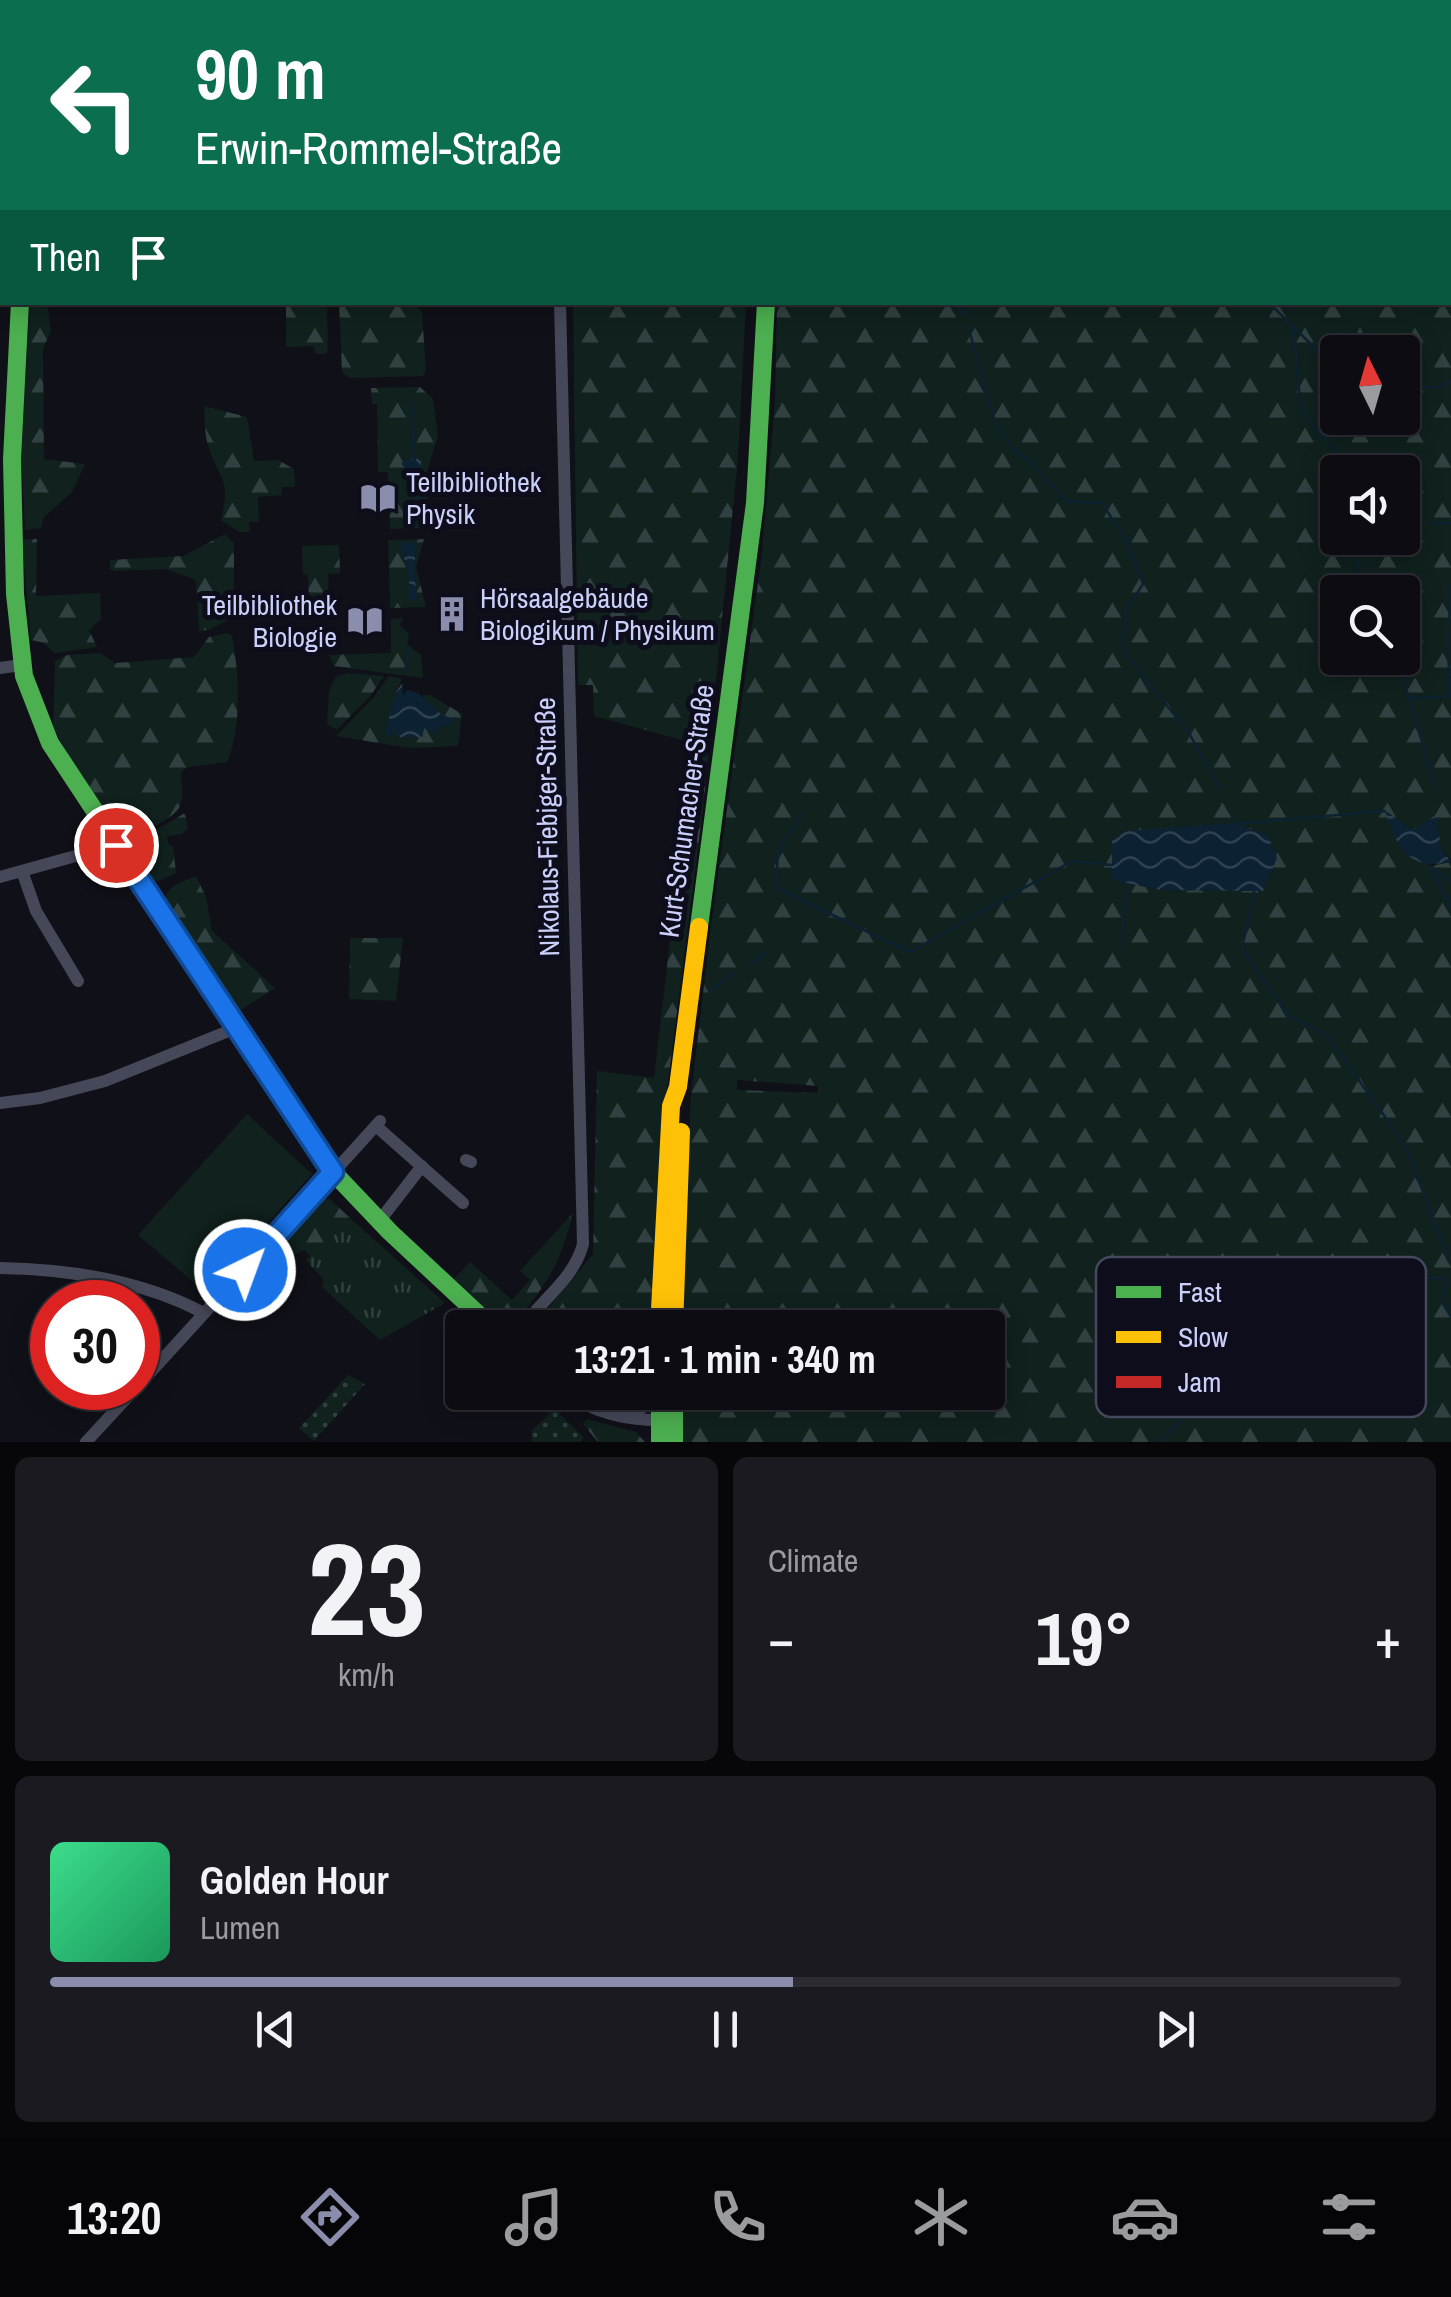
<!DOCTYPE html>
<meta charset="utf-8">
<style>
:root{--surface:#0c0c12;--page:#1a1a20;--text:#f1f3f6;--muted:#9a9b9f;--line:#2c2c32;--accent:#8a8dac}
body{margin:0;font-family:"Archivo Narrow",sans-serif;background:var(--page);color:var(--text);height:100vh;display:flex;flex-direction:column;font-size:38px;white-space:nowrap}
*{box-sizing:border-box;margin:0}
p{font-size:32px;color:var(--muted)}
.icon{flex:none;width:55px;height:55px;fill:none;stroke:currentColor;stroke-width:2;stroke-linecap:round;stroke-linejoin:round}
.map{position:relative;height:1442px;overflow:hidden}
.sheet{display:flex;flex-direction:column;gap:15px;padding:15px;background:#07070a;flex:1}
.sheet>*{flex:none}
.top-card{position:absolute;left:0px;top:0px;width:1452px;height:305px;box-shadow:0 5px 25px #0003,0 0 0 2px var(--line);background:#0b6e4f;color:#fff;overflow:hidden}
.needle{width:65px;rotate:355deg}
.tools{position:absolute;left:1320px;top:335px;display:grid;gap:20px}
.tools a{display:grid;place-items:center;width:100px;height:100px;border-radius:10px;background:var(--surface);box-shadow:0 5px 25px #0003,0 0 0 2px var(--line);font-size:50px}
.speed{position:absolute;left:30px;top:1280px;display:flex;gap:20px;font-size:50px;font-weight:700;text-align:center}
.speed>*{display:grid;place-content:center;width:130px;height:130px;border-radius:50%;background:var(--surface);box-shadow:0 5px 25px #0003,0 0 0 2px var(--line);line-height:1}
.speed .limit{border:15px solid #d22;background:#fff;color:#111}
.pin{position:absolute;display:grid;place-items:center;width:85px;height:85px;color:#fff;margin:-42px;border:5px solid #fff;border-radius:50%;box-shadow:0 2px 10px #0007}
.me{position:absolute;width:110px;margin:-55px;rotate:42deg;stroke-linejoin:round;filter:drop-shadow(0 0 8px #0008)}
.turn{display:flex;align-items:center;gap:35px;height:210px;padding:0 30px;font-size:45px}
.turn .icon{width:130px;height:130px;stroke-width:2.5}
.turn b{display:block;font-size:70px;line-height:85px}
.then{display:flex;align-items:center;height:95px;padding:0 30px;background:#0003;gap:20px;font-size:38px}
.big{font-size:75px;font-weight:700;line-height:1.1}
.sheet .card{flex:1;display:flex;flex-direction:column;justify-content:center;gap:15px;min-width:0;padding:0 35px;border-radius:15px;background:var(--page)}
.sheet .dial{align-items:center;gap:0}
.dial b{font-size:130px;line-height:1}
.song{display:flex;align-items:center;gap:30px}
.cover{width:120px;height:120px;border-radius:15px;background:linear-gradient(135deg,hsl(150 70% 55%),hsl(150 70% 35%))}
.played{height:10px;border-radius:5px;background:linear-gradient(90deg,var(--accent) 55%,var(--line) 55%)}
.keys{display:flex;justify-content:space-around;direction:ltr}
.heat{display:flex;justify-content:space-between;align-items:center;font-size:55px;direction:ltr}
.sheet .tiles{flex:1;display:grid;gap:15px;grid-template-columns:1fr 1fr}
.card:last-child{grid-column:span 2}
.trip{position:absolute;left:445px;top:1310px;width:560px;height:100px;border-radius:10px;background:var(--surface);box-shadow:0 5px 25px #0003,0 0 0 2px var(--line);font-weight:700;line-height:100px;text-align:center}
.menu{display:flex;height:160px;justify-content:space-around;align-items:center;background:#050507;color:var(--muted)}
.menu .icon{width:70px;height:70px}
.menu .on{color:var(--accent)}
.menu b{font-size:45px;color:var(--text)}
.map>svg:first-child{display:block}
</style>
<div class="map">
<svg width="1451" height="1442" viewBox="0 0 1451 1442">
<defs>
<pattern id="grass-dots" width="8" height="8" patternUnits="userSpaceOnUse" patternTransform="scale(2.5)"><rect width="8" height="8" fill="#10211e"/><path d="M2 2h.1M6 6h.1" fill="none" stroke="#314040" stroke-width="1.8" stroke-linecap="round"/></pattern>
<pattern id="forest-firs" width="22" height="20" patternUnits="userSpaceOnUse" patternTransform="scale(2.5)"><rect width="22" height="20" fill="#10211e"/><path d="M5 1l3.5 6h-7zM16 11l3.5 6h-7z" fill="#314040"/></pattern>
<pattern id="park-tufts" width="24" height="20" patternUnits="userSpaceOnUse" patternTransform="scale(2.5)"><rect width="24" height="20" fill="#10211e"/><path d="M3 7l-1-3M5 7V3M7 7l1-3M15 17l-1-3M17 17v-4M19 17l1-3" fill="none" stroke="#314040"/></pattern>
<pattern id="water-waves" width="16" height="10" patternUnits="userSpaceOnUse" patternTransform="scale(2.5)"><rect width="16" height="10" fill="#0c2232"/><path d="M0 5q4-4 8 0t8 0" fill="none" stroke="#2e4151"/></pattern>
</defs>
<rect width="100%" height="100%" fill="#101018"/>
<path fill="url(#grass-dots)" d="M172 0H328L327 2Z
M558 0H767L558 2Z
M348 1375 365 1384 314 1441 299 1428Z
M551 1405 584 1438 580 1442H532L531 1431 550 1413 548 1407Z"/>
<path fill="url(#forest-firs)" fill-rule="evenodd" d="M328 0H558L327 2Z
M788 0H1451V860L1441 848 1437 828 1413 830 1387 812 1430 866 1451 862V1442H682V1393L988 1392V1328L682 1327 691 1095 711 926 762 553 775 401 777 303 1450 302V2H788ZM1338 352H1402V418H1338ZM1338 472H1402V538H1338ZM1338 592H1402V658H1338ZM1112 880 1263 891 1161 890ZM737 1080 818 1086V1093L737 1090Z
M413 302 422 312 426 371 423 376 349 378 342 372 339 303Z
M30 303H47L51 331 43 348 44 459 85 464 72 492 44 517 41 528 25 530 21 449Z
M286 303H327L328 351 325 354H315L314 346 286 347Z
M573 303H746L738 458 703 809 667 1089 651 1327 536 1328 541 1317 593 1254 597 1071 654 1078 693 743 594 716 593 685H578Z
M420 387 433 399 438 436 428 468V512L422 528 390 529 388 472H378L377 404H372L371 388Z
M204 406 247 417 254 461 278 460 294 469 295 487H282V495L258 497 259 522H249L250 532H239L221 520C231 477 221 484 209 448 204 436 205 419 204 406Z
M225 534 234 543V595L228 620 209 630 199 631 196 580 166 569 115 571 110 569V560L183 556Z
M25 539H37L36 596 100 593 101 619 89 630 97 647 54 653 44 643 31 640 22 542Z
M424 539 416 567 426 607 390 608 388 540Z
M339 545 340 573 328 574 329 605 309 606 308 575 303 574 302 546Z
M403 618 400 625 409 634 407 645 421 655 423 678 334 666 329 655 391 653V619Z
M228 633 232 636C239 670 242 730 227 762L188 767 181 772C181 782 184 797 180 806 175 819 135 837 121 837L68 755 53 726 55 661 67 655 100 653 115 663 194 657 209 637Z
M349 673 384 676 371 695 337 730 327 724 329 691 336 676Z
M392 676 402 679 396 692 390 736 393 732 422 737 424 728 453 719 435 713 422 695H430L462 714 458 746 409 748 336 736 374 697 388 677Z
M185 813 188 828 182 834 167 836 168 844 173 846 176 873 158 881 150 880 130 851 131 845Z
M196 876 206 897 212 931 275 988 239 1011 165 903C164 886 183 882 196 876Z
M350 938H403L396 1001 349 999Z
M325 1199H330L350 1218 311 1256 304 1250 295 1254 284 1243Z
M573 1213C559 1268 547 1283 512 1327H504L452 1281 470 1262 512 1300 530 1280 520 1271Z
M587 1419 636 1432 645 1442H598L583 1424Z"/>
<path fill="url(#park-tufts)" d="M350 1218 445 1303 380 1340 322 1287 324 1280 306 1260Z"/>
<path fill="#10211e" d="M247 1114 312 1174 205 1292 138 1235Z"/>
<path fill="url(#water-waves)" d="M414 458 421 459 422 497 416 498 410 492 409 473 401 463Z
M417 542 414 567 417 599 411 602 407 596C413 576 405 563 399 543Z
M402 683 403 696 407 690C429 693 428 712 453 719L452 725 440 726 436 734 424 728 422 738 398 737 393 732 389 737 385 733 396 692Z
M1385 811 1413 830 1436 815 1441 848 1451 862C1407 871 1398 848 1385 811Z
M1232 823 1268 835 1277 858 1263 891 1161 890 1112 880V839L1126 831Z"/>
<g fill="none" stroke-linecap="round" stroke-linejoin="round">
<path stroke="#0c2232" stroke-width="2.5" d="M981 0 985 2
M795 2V0
M0 186 2 191
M0 265 2 264
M956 302 962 314
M1268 302 1319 352 1338 362
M968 326 995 421 1013 450 1031 463 1066 501 1102 503 1127 542 1143 584 1125 612 1123 651 1189 733 1220 789
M1293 326 1301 410 1336 453 1340 472
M1402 387H1438L1451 381
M411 404 415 462
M416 494 417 518
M1431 523H1451
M1353 538 1359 572 1373 592
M1397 658 1435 786
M405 670 410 647
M1407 698 1450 696 1448 640 1451 585
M803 812 778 851 776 888 910 952 1072 861 1112 865
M1233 824 1385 811
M1430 866 1451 908
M1432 868 1451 882
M1255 888 1242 949 1288 1015 1327 1036 1406 1146 1449 1262
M1122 947 1125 883
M749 964 767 951
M711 991 734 972
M1335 1304 1354 1278H1445L1442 1302 1451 1317
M1160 1442 1193 1406 1322 1313"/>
<path stroke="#454858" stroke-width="12" d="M0 278H2
M0 668 21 665
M22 871 36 911 78 981
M0 877 115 845
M0 1103 40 1098 105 1081 236 1028
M376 1126 463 1203
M466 1160 471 1162
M342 1163 380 1121
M384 1215 422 1166
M0 1268C71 1269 141 1280 204 1313
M522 1328C542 1299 574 1279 583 1244L560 302
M138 1386 333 1172
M563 1392C595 1413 627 1421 665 1420
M619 1416 642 1408 654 1392
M86 1442 136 1388"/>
<path stroke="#4caf50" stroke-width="18" d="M20 302 12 459 15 594 24 676 50 743 333 1172 390 1232 493 1328
M699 927 755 503 766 302
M660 1392V1442
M674 1392V1442"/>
<path stroke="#ffc107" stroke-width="18" d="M659 1328 671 1106 678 1087 699 927
M674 1328 681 1132"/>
<path stroke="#c62828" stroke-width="18" d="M781 0V2"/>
</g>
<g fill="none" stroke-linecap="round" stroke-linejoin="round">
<defs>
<path id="route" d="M116 845 333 1172 245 1270"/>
</defs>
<use href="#route" stroke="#114b97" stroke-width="25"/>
<use href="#route" stroke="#1a73e8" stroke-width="18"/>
</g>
<defs>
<symbol id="library-bare" viewBox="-9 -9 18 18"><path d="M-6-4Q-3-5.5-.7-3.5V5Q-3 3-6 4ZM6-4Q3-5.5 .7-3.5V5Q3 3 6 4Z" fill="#8a8dac" stroke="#0d0d1b" stroke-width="2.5" paint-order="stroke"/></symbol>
<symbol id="building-bare" viewBox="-9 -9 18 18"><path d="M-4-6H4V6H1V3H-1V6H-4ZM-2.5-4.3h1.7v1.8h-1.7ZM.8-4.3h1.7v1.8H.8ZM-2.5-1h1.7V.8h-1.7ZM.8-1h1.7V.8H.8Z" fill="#8a8dac" stroke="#0d0d1b" stroke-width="2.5" paint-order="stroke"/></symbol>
</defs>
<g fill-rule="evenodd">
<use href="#library-bare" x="353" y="473" width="50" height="50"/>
<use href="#building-bare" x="427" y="589" width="50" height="50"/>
<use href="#library-bare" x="340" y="596" width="50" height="50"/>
</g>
<g text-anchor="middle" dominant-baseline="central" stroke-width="10" stroke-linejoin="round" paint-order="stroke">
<g font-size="28" fill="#cbd0fb" stroke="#0d0d1b" text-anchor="start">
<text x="406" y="482">Teilbibliothek<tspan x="406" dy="32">Physik</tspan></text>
<text x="480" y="598">Hörsaalgebäude<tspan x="480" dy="32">Biologikum / Physikum</tspan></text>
<text x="337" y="605" text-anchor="end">Teilbibliothek<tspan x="337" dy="32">Biologie</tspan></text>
</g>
<g font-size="28" fill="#cbd0fb" stroke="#0d0d1b">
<text transform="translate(686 811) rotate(-82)">Kurt-Schumacher-Straße</text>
<text transform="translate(547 827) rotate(-91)">Nikolaus-Fiebiger-Straße</text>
</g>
</g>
<rect x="1096" y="1257" width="330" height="160" rx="15" fill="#0d0d1b" stroke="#46485e" stroke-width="2.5"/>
<rect x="1116" y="1286" width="45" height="12" fill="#4caf50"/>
<rect x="1116" y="1331" width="45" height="12" fill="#ffc107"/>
<rect x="1116" y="1376" width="45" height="12" fill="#c62828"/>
<g font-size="28" fill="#cbd0fb">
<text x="1178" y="1302">Fast</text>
<text x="1178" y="1347">Slow</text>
<text x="1178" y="1392">Jam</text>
</g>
</svg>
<div class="tools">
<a><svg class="needle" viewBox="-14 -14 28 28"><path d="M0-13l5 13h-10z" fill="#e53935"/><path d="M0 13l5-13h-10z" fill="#9a9b9f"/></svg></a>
<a><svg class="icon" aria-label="sound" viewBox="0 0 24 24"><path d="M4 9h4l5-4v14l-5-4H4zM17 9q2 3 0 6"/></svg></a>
<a><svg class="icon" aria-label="search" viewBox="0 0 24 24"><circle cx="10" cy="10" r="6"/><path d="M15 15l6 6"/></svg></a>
</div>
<div class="speed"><div class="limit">30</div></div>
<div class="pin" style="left:116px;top:845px;background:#d93025"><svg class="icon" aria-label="arrive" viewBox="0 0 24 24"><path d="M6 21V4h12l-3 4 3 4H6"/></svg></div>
<svg class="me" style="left:245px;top:1270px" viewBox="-20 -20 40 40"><circle r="17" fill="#1a73e8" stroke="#fff" stroke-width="3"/><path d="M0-11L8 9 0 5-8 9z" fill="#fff"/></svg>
<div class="trip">13:21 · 1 min · 340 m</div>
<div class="top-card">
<div class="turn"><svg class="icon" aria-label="left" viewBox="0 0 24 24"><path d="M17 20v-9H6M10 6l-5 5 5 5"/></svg><div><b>90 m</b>Erwin-Rommel-Straße</div></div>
<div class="then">Then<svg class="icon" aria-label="arrive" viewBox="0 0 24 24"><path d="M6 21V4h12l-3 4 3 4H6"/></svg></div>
</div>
</div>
<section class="sheet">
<div class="tiles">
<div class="card dial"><b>23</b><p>km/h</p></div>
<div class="card"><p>Climate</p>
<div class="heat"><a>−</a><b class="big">19°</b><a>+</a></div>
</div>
<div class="card">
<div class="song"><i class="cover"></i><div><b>Golden Hour</b><p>Lumen</p></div></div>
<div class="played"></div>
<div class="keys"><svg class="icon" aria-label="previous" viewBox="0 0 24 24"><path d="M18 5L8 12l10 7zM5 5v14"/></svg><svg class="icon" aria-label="pause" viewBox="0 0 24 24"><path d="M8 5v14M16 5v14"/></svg><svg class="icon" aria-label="next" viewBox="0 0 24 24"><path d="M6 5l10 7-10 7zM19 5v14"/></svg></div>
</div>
</div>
</section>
<nav class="menu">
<b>13:20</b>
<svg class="icon on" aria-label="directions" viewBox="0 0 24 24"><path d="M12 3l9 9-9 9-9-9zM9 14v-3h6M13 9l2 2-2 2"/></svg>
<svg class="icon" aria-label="music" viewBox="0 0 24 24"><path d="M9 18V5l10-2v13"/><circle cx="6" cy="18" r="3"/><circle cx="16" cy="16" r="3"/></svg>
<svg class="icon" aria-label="phone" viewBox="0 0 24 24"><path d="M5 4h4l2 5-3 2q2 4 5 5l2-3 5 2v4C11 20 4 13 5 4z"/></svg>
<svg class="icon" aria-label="climate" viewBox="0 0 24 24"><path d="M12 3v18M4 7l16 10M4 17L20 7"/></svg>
<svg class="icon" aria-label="car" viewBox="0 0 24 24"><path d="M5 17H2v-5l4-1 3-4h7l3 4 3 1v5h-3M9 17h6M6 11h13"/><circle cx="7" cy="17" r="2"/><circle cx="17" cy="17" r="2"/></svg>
<svg class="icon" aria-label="filters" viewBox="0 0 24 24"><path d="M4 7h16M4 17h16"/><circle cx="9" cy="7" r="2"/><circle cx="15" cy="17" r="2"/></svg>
</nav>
